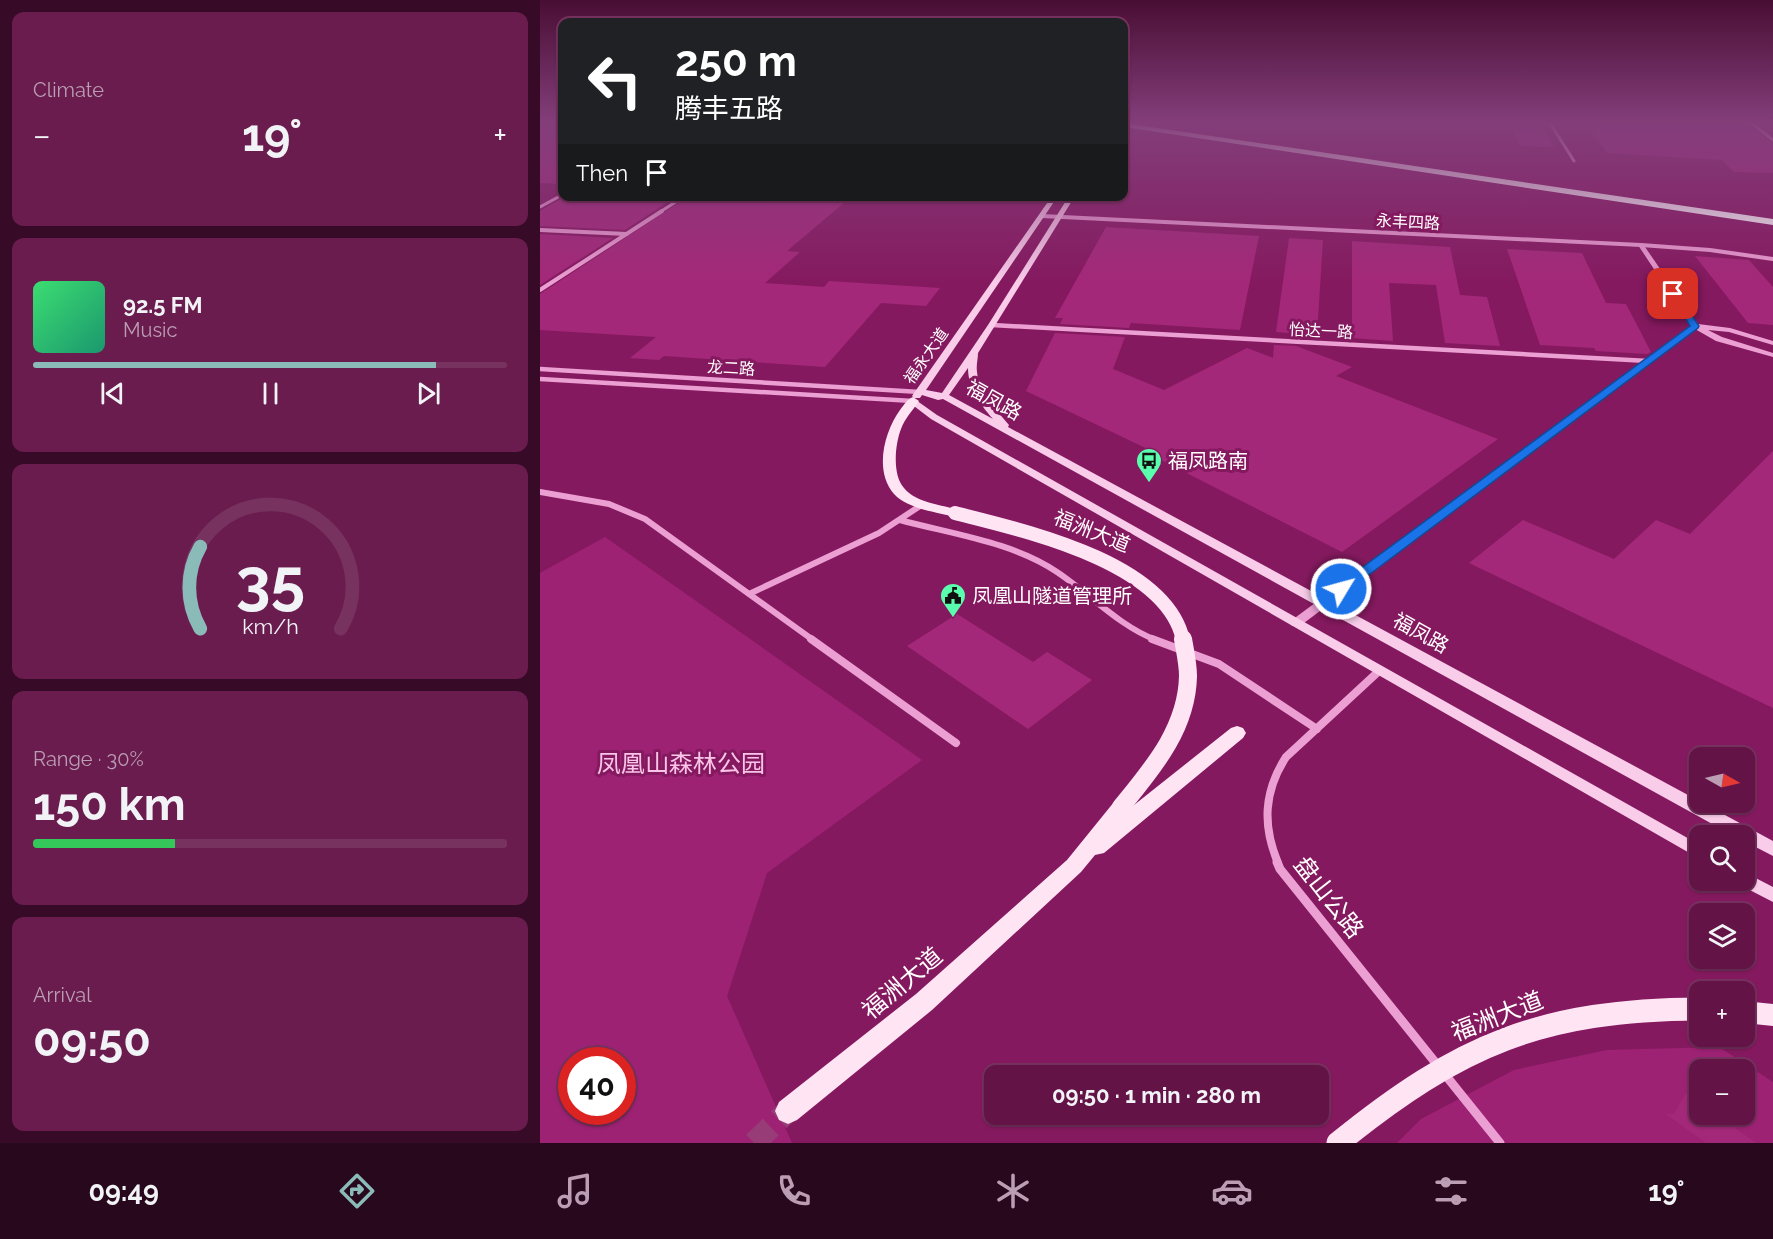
<!DOCTYPE html>
<meta charset="utf-8">
<style>
:root{--surface:#641347;--page:#6a1c4e;--text:#f1f3f6;--muted:#bb9eb4;--line:#783260;--accent:#8bbbb9}
body{margin:0;font-family:Raleway,"Noto Sans SC",sans-serif;background:var(--page);color:var(--text);height:100vh;display:flex;flex-direction:column;font-size:22px;white-space:nowrap}
*{box-sizing:border-box;margin:0}
p{font-size:20px;color:var(--muted)}
.icon{flex:none;width:33px;height:33px;fill:none;stroke:currentColor;stroke-width:2;stroke-linecap:round;stroke-linejoin:round}
.map{position:relative;flex:1;overflow:hidden}
.details{display:flex;flex-direction:column;gap:12px;padding:12px;background:#370a27;width:540px}
.details>*{flex:none}
.hud{position:absolute;left:18px;top:18px;width:570px;height:183px;border-radius:12px;box-shadow:0 2px 4px #0004,0 0 0 2px var(--line);background:#202124;color:#fff;overflow:hidden}
.needle{width:39px;rotate:98deg}
.fabs{position:absolute;left:1149px;top:747px;display:grid;gap:12px}
.fabs a{display:grid;place-items:center;width:66px;height:66px;border-radius:12px;background:var(--surface);box-shadow:0 2px 4px #0004,0 0 0 2px var(--line);font-size:30px}
.speed{position:absolute;left:18px;top:1047px;display:flex;gap:12px;font-size:30px;font-weight:700;text-align:center}
.speed>*{display:grid;place-content:center;width:78px;height:78px;border-radius:50%;background:var(--surface);box-shadow:0 2px 4px #0004,0 0 0 2px var(--line);line-height:1}
.speed .limit{border:9px solid #d22;background:#fff;color:#111}
.pin{position:absolute;display:grid;place-items:center;width:51px;height:51px;color:#fff;margin:-26px;border-radius:12px;box-shadow:0 3px 9px #0006}
.me{position:absolute;width:66px;margin:-33px;rotate:53deg;stroke-linejoin:round;filter:drop-shadow(0 0 4px #0008)}
.turn{display:flex;align-items:center;gap:21px;height:126px;padding:0 18px;font-size:27px}
.turn .icon{width:78px;height:78px;stroke-width:2.5}
.turn b{display:block;font-size:42px;line-height:51px}
.then{display:flex;align-items:center;height:57px;padding:0 18px;background:#0003;gap:12px;font-size:22px}
.big{font-size:45px;font-weight:700;line-height:1.1}
.details .tile{flex:1;display:flex;flex-direction:column;justify-content:center;gap:9px;min-width:0;padding:0 21px;border-radius:12px;background:var(--page)}
.details .dial{align-items:center;gap:0}
.dial svg{height:156px;overflow:visible;fill:none;stroke:var(--line);stroke-width:7;stroke-linecap:round;text-anchor:middle}
.dial text{fill:var(--text);stroke:none}
.song{display:flex;align-items:center;gap:18px}
.cover{width:72px;height:72px;border-radius:9px;background:linear-gradient(135deg,hsl(140 70% 55%),hsl(160 70% 35%))}
.played{height:6px;border-radius:3px;background:linear-gradient(90deg,var(--accent) 85%,var(--line) 85%)}
.keys{display:flex;justify-content:space-around;direction:ltr}
.heat{display:flex;justify-content:space-between;align-items:center;font-size:33px;direction:ltr}
.charge{height:9px;border-radius:4px;background:linear-gradient(90deg,#34c759 30%,var(--line) 0)}
.trip{position:absolute;left:444px;top:1065px;width:345px;height:60px;border-radius:12px;background:var(--surface);box-shadow:0 2px 4px #0004,0 0 0 2px var(--line);font-weight:700;line-height:60px;text-align:center}
.dock{display:flex;height:96px;justify-content:space-around;align-items:center;background:#28081c;color:var(--muted)}
.dock .icon{width:42px;height:42px}
.dock .active{color:var(--accent)}
.dock b{font-size:27px;color:var(--text)}
main{display:flex;flex:1;min-height:0}
.map>svg:first-child{display:block}
</style>
<main>
<section class="details">
<div class="tile"><p>Climate</p>
<div class="heat"><a>−</a><b class="big">19°</b><a>+</a></div>
</div>
<div class="tile">
<div class="song"><i class="cover"></i><div><b>92.5 FM</b><p>Music</p></div></div>
<div class="played"></div>
<div class="keys"><svg class="icon" aria-label="previous" viewBox="0 0 24 24"><path d="M18 5L8 12l10 7zM5 5v14"/></svg><svg class="icon" aria-label="pause" viewBox="0 0 24 24"><path d="M8 5v14M16 5v14"/></svg><svg class="icon" aria-label="next" viewBox="0 0 24 24"><path d="M6 5l10 7-10 7zM19 5v14"/></svg></div>
</div>
<div class="tile dial"><svg viewBox="0 0 100 80">
<path d="M14 69A42 42 0 1 1 86 69"/>
<path d="M14 69A42 42 0 0 1 14 27" stroke="#8bbbb9"/>
<text x="50" y="56" font-size="32" font-weight="700">35</text>
<text x="50" y="72" font-size="11">km/h</text>
</svg></div>
<div class="tile"><p>Range · 30%</p><b class="big">150 km</b><div class="charge"></div></div>
<div class="tile"><p>Arrival</p><b class="big">09:50</b></div>
</section>
<div class="map">
<svg width="1233" height="1143" viewBox="0 0 1233 1143">
<rect width="100%" height="100%" fill="#85195f"/>
<path fill="#9e2274" fill-rule="evenodd" d="M65 537 382 760 227 873 187 996 252 1143H0V573ZM32 1060H82V1112H32Z
M1179 1047 1233 1082V1143H857L881 1119 974 1070 1067 1050ZM1160 1070H1204V1114H1160Z"/>
<path fill="#a42879" d="M968 123H999L1014 147 980 146Z
M1045 123H1207L1233 144V173L1194 172 1182 160 1067 153Z
M0 128 22 129V184L0 183Z
M26 196H137L85 230 0 226V211Z
M149 196H312L247 251 260 252 225 283 284 287 289 281 400 288 386 306 341 303 285 367 124 356 119 360 90 358 116 337 0 330V294Z
M566 227 719 236 700 330 591 323 589 328 520 324 523 318H515Z
M0 234 73 238 0 285Z
M749 238 783 240 777 335 736 332Z
M812 241 910 247 920 295 947 297 960 346 905 343 896 285 849 283 853 341 812 338Z
M967 249 1042 253 1066 303 1086 304 1111 352 1107 354 1056 351 1054 348 1000 345Z
M1155 256 1209 260 1233 287V325L1208 323Z
M515 333 585 337 573 369 624 390 707 348 733 358 734 345 756 346 812 367 796 376 958 439 802 552 609 454 614 452 486 391Z
M1233 451V708L929 563 983 520 1074 559 1116 520 1150 534Z
M417 614 493 662 507 652 552 680 488 729 367 646Z
M1146 1093 1160 1103V1114H1176L1216 1143H1166L1126 1114H1134Z"/>
<g fill="none" stroke-linecap="round" stroke-linejoin="round">
<path stroke="#973c77" stroke-width="23" stroke-dasharray="23 11" stroke-linecap="butt" d="M214 1143 248 1111"/>
<path stroke="#ec9fd2" stroke-width="3" d="M1010 123 1034 161
M1211 123 1233 140
M0 207 22 195
M120 212 145 196"/>
<path stroke="#ec9fd2" stroke-width="4" d="M502 216 1101 245 1170 250 1233 259
M0 230 87 234
M0 290 122 211"/>
<path stroke="#ec9fd2" stroke-width="4.5" d="M452 325 1108 361
M0 369 380 392
M0 379 373 401"/>
<path stroke="#ec9fd2" stroke-width="6" d="M0 492 69 504 105 519 273 640
M360 520C411 534 473 542 517 572 550 594 579 626 616 640
M209 594 339 533 383 504"/>
<path stroke="#ec9fd2" stroke-width="8" d="M271 639 416 743
M612 639 679 664 777 729
M738 863C722 825 724 791 746 757L839 671"/>
<path stroke="#ec9fd2" stroke-width="9" d="M737 862 740 869 960 1143"/>
<path fill="#ec9fd2" fill-rule="evenodd" d="M1099 244H1103L1158 324 1190 328 1233 341V345L1189 332 1168 330 1182 337 1233 353V357L1176 341 1155 329 760 626H752L750 623 752 620 1151 325 1098 245Z"/>
<path fill="#f9cce9" fill-rule="evenodd" d="M512 196H518L386 390 402 393 448 325 529 196H535L438 353C438 359 436 365 437 372 439 394 456 409 469 425L468 427 1233 841V856L1204 841V836H1194L403 399 398 400 382 395 380 398H374L372 396ZM428 368C428 388 440 404 453 419L409 395Z
M373 398 397 415 1160 845V859L391 419 370 403 368 401Z
M1204 872 1233 887V902L1198 884 1196 880H1204Z"/>
<path fill="#ffe4f4" fill-rule="evenodd" d="M373 397 379 401C373 410 365 418 361 429 355 444 352 475 364 488 376 503 402 505 420 510L422 513 420 516 415 517C396 512 368 509 354 494 334 471 344 432 360 410 364 405 367 399 373 397Z
M697 726 703 728 706 733 703 738 564 853 555 855 541 872 392 1010 257 1120 248 1124 239 1120 235 1111 239 1102 376 994 527 860 574 802 581 799 588 802 589 809 691 728Z
M1204 1001 1233 1004V1026L1204 1023Z"/>
<path fill="#fff" fill-rule="evenodd" d="M584 123 1233 219V225L584 127Z"/>
<path stroke="#ffe4f4" stroke-width="14" d="M415 513C481 530 626 561 643 640"/>
<path stroke="#ffe4f4" stroke-width="18" d="M581 807C612 769 647 729 648 676 648 664 645 651 643 639"/>
<path stroke="#ffe4f4" stroke-width="23" d="M798 1143C920 1044 1002 1010 1160 1009"/>
</g>
<linearGradient id="sky" x2="0" y2="1"><stop stop-color="#490e34"/><stop offset="0.43" stop-color="#833e7a"/><stop offset="1" stop-color="#833e7a" stop-opacity="0"/></linearGradient>
<rect width="1233" height="283" fill="url(#sky)"/>
<path fill="#1a73e8" stroke="#114b97" stroke-width="1.5" d="M1130 292H1136L1159 326 1158 328 806 592H797V586L1150 326Z"/>
<defs>
<symbol id="bus-pin" viewBox="-11 -11 22 30"><path d="M0 17L-7.5 6A9.5 9.5 0 1 1 7.5 6Z" fill="#5affad" stroke="#85195f"/><path d="M-5-6H5V4H4V6H2V4H-2V6H-4V4H-5ZM-3.5-4V0h7V-4ZM-3.5 1.2v1.5H-2V1.2ZM2 1.2v1.5H3.5V1.2Z" fill="#111"/></symbol>
<symbol id="civic-pin" viewBox="-11 -11 22 30"><path d="M0 17L-7.5 6A9.5 9.5 0 1 1 7.5 6Z" fill="#5affad" stroke="#85195f"/><path d="M-.6-6.5H3V-4.5H.6V-3L4-1V1h2V6H-6V1h2V-1L-.6-3ZM-1.2 2.5V6h2.4V2.5Z" fill="#111"/></symbol>
</defs>
<g fill-rule="evenodd">
<use href="#bus-pin" x="594" y="446" width="30" height="40"/>
<use href="#civic-pin" x="398" y="581" width="30" height="40"/>
</g>
<g text-anchor="middle" dominant-baseline="central" stroke-width="6" stroke-linejoin="round" paint-order="stroke">
<g font-size="16" fill="#fff" stroke="#85195f">
<text transform="translate(868 222) rotate(3)">永丰四路</text>
<text transform="translate(781 331) rotate(3)">怡达一路</text>
<text transform="translate(386 356) rotate(-55)">福永大道</text>
<text transform="translate(191 368) rotate(3)">龙二路</text>
</g>
<g font-size="20" fill="#fff" stroke="#85195f">
<text transform="translate(454 400) rotate(29)">福凤路</text>
<text transform="translate(552 531) rotate(22)">福洲大道</text>
<text transform="translate(881 633) rotate(29)">福凤路</text>
</g>
<g font-size="20" fill="#fff" stroke="#85195f" text-anchor="start">
<text x="628" y="461">福凤路南</text>
<text x="432" y="596">凤凰山隧道管理所</text>
</g>
<g font-size="24" fill="#f9c4e7" stroke="#85195f">
<text x="141" y="763">凤凰山森林公园</text>
</g>
<g font-size="24" fill="#fff" stroke="#85195f">
<text transform="translate(789 897) rotate(52)">盘山公路</text>
<text transform="translate(362 983) rotate(-40)">福洲大道</text>
<text transform="translate(957 1016) rotate(-21)">福洲大道</text>
</g>
</g>
</svg>
<div class="fabs">
<a><svg class="needle" viewBox="-14 -14 28 28"><path d="M0-13l5 13h-10z" fill="#e53935"/><path d="M0 13l5-13h-10z" fill="#bb9eb4"/></svg></a>
<a><svg class="icon" aria-label="search" viewBox="0 0 24 24"><circle cx="10" cy="10" r="6"/><path d="M15 15l6 6"/></svg></a>
<a><svg class="icon" aria-label="layers" viewBox="0 0 24 24"><path d="M12 4l9 5-9 5-9-5zM3 14l9 5 9-5"/></svg></a>
<a>+</a>
<a>−</a>
</div>
<div class="speed"><div class="limit">40</div></div>
<div class="pin" style="left:1133px;top:294px;background:#d93025"><svg class="icon" aria-label="arrive" viewBox="0 0 24 24"><path d="M6 21V4h12l-3 4 3 4H6"/></svg></div>
<svg class="me" style="left:801px;top:589px" viewBox="-20 -20 40 40"><circle r="17" fill="#1a73e8" stroke="#fff" stroke-width="3"/><path d="M0-11L8 9 0 5-8 9z" fill="#fff"/></svg>
<div class="trip">09:50 · 1 min · 280 m</div>
<div class="hud">
<div class="turn"><svg class="icon" aria-label="left" viewBox="0 0 24 24"><path d="M17 20v-9H6M10 6l-5 5 5 5"/></svg><div><b>250 m</b>腾丰五路</div></div>
<div class="then">Then<svg class="icon" aria-label="arrive" viewBox="0 0 24 24"><path d="M6 21V4h12l-3 4 3 4H6"/></svg></div>
</div>
</div>
</main>
<nav class="dock">
<b>09:49</b>
<svg class="icon active" aria-label="directions" viewBox="0 0 24 24"><path d="M12 3l9 9-9 9-9-9zM9 14v-3h6M13 9l2 2-2 2"/></svg>
<svg class="icon" aria-label="music" viewBox="0 0 24 24"><path d="M9 18V5l10-2v13"/><circle cx="6" cy="18" r="3"/><circle cx="16" cy="16" r="3"/></svg>
<svg class="icon" aria-label="phone" viewBox="0 0 24 24"><path d="M5 4h4l2 5-3 2q2 4 5 5l2-3 5 2v4C11 20 4 13 5 4z"/></svg>
<svg class="icon" aria-label="climate" viewBox="0 0 24 24"><path d="M12 3v18M4 7l16 10M4 17L20 7"/></svg>
<svg class="icon" aria-label="car" viewBox="0 0 24 24"><path d="M5 17H2v-5l4-1 3-4h7l3 4 3 1v5h-3M9 17h6M6 11h13"/><circle cx="7" cy="17" r="2"/><circle cx="17" cy="17" r="2"/></svg>
<svg class="icon" aria-label="filters" viewBox="0 0 24 24"><path d="M4 7h16M4 17h16"/><circle cx="9" cy="7" r="2"/><circle cx="15" cy="17" r="2"/></svg>
<b>19°</b>
</nav>
